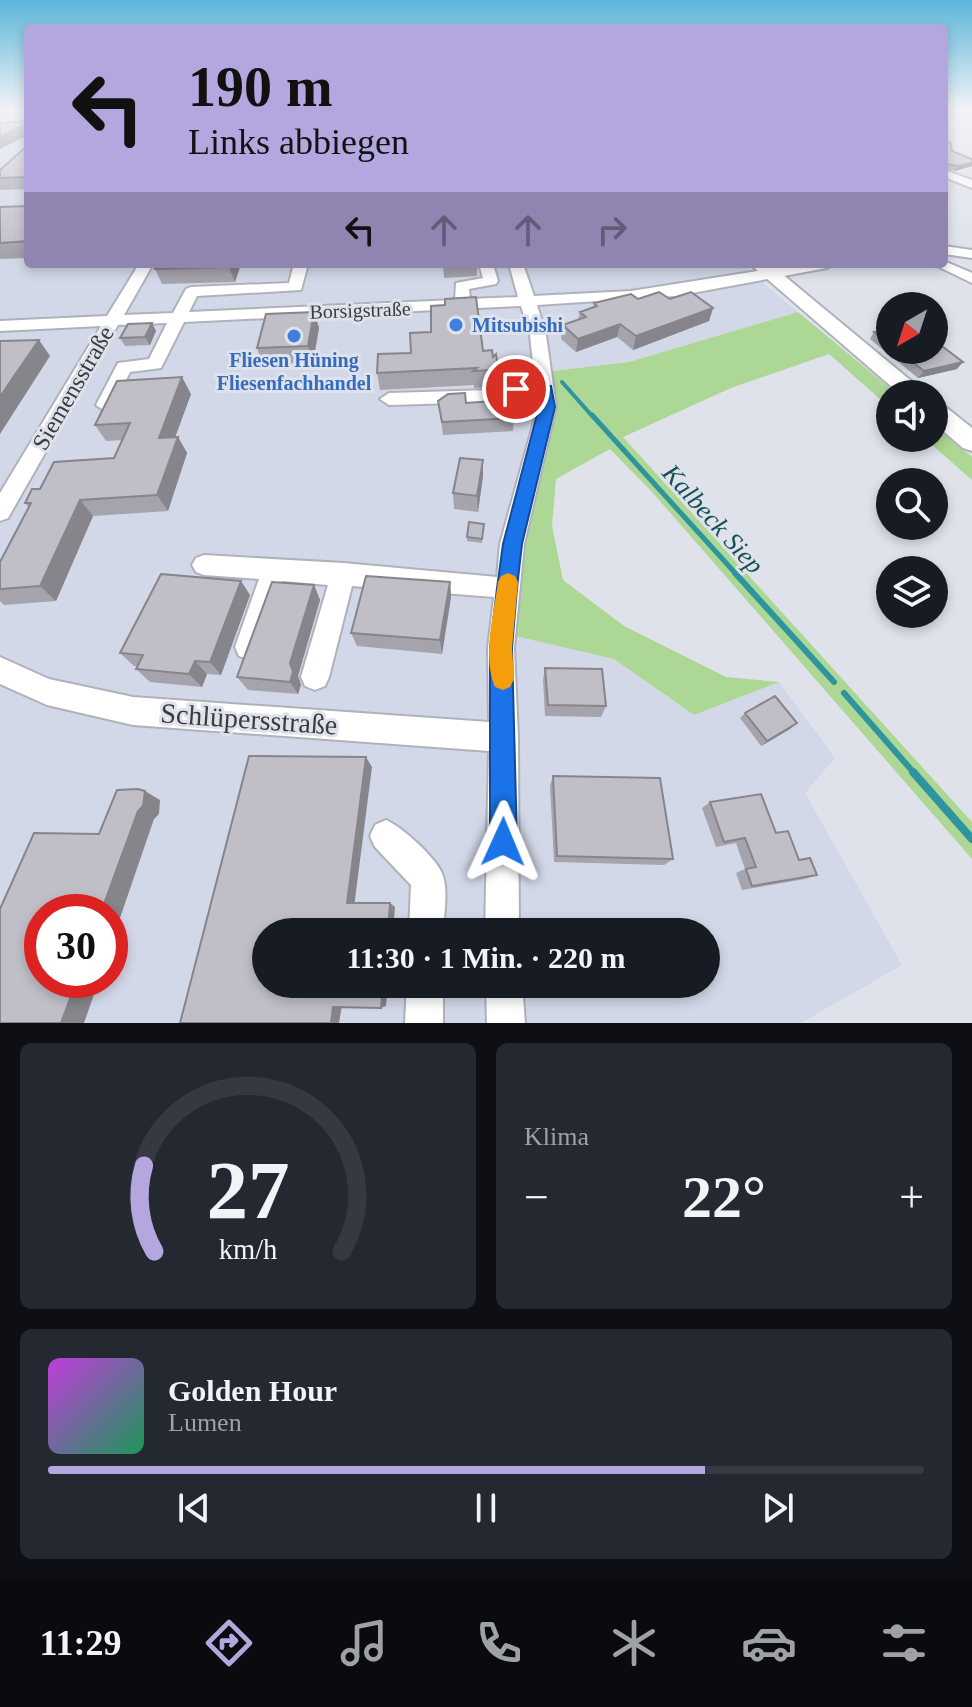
<!DOCTYPE html>
<html lang="de">
<meta charset="utf-8">
<style>
:root{--surface:#171b24;--page:#242831;--text:#f1f3f6;--muted:#9ea1a6;--line:#363941;--accent:#b4a6de}
body{margin:0;font-family:"Times New Roman",serif;background:var(--page);color:var(--text);height:100vh;display:flex;flex-direction:column;font-size:30px;white-space:nowrap}
*{box-sizing:border-box;margin:0}
p{font-size:26px;color:var(--muted)}
.icon{flex:none;width:44px;height:44px;fill:none;stroke:currentColor;stroke-width:2;stroke-linecap:round;stroke-linejoin:round}
.map{position:relative;height:1023px;overflow:hidden}
.drawer{display:flex;flex-direction:column;gap:20px;padding:20px;background:#0d0f14;flex:1}
.drawer>*{flex:none}
.banner{position:absolute;left:24px;top:24px;width:924px;height:244px;border-radius:8px;box-shadow:0 4px 12px #0003;background:#b4a6de;color:#111;overflow:hidden}
.needle{width:52px;rotate:219deg}
.controls{position:absolute;left:876px;top:292px;display:grid;gap:16px}
.controls a{display:grid;place-items:center;width:72px;height:72px;border-radius:50%;background:var(--surface);box-shadow:0 4px 12px #0003;font-size:40px}
.speed{position:absolute;left:24px;top:894px;display:flex;gap:16px;font-size:40px;font-weight:700;text-align:center}
.speed>*{display:grid;place-content:center;width:104px;height:104px;border-radius:50%;background:var(--surface);box-shadow:0 4px 12px #0003;line-height:1}
.speed .limit{border:12px solid #d22;background:#fff;color:#111}
.pin{position:absolute;display:grid;place-items:center;width:68px;height:68px;color:#fff;margin:-34px;border:4px solid #fff;border-radius:50%;box-shadow:0 2px 8px #0007}
.me{position:absolute;width:88px;margin:-44px;rotate:1deg;stroke-linejoin:round;filter:drop-shadow(0 0 6px #0008)}
.turn{display:flex;align-items:center;gap:28px;height:168px;padding:0 32px;font-size:36px}
.turn .icon{width:104px;height:104px;stroke-width:2.5}
.turn b{display:block;font-size:56px;line-height:68px}
.lanes{display:flex;align-items:center;height:76px;padding:0 32px;background:#0003;justify-content:center;gap:40px;direction:ltr}
.lanes .off{opacity:.35}
.big{font-size:60px;font-weight:700;line-height:1.1}
.drawer .widget{flex:1;display:flex;flex-direction:column;justify-content:center;gap:12px;min-width:0;padding:0 28px;border-radius:12px;background:var(--page)}
.drawer .dial{align-items:center;gap:0}
.dial svg{height:208px;overflow:visible;fill:none;stroke:var(--line);stroke-width:7;stroke-linecap:round;text-anchor:middle}
.dial text{fill:var(--text);stroke:none}
.song{display:flex;align-items:center;gap:24px}
.cover{width:96px;height:96px;border-radius:12px;background:linear-gradient(135deg,hsl(290 70% 55%),hsl(150 70% 35%))}
.played{height:8px;border-radius:4px;background:linear-gradient(90deg,var(--accent) 75%,var(--line) 75%)}
.keys{display:flex;justify-content:space-around;direction:ltr}
.heat{display:flex;justify-content:space-between;align-items:center;font-size:44px;direction:ltr}
.drawer .tiles{flex:1;display:grid;gap:20px;grid-template-columns:1fr 1fr}
.widget:last-child{grid-column:span 2}
.trip{position:absolute;left:252px;top:918px;width:468px;height:80px;border-radius:40px;background:var(--surface);box-shadow:0 4px 12px #0003;font-weight:700;line-height:80px;text-align:center}
.tab-bar{display:flex;height:128px;justify-content:space-around;align-items:center;background:#090b0e;color:var(--muted)}
.tab-bar .icon{width:56px;height:56px}
.tab-bar .active{color:var(--accent)}
.tab-bar b{font-size:36px;color:var(--text)}
.map>svg:first-child{display:block}
</style>
<div class="map">
<svg width="972" height="1023" viewBox="0 0 972 1023">
<rect width="100%" height="100%" fill="#dfe2eb"/>
<path fill="#d3d8e8" fill-rule="evenodd" d="M0 109H28V264H741L798 312 629 362 544 372 503 632 614 659 694 715 779 682 835 758 805 793 902 965 801 1023H0ZM42 912H110V980H42ZM266 932H706V984H266Z"/>
<path fill="#add795" d="M798 312 897 394H890V408L829 354 731 388 623 437 972 822V859L653 493 610 449 556 479 552 526 563 580 624 626 726 677 779 682 694 715 614 659 503 633 538 448 544 372 629 362Z
M934 425 972 457V480L924 438H934Z"/>
<g fill="none" stroke-linecap="round" stroke-linejoin="round">
<path stroke="#2e949d" stroke-width="4" d="M562 382 593 417"/>
<path stroke="#2e949d" stroke-width="5" d="M592 415 737 575"/>
<path stroke="#2e949d" stroke-width="6" d="M735 573 834 682
M844 693 915 774"/>
<path stroke="#2e949d" stroke-width="8" d="M913 772 972 839"/>
<defs>
<path id="minor" d="M944 170 972 180V188L944 177Z
M944 246 972 250V258L944 254Z
M944 261 972 273V283L933 264H944Z
M139 264H153L124 315 173 313 186 289 191 287 289 283 294 264H308L301 290 197 296 189 312 455 300 456 283 483 278 479 264H493L498 281 496 284 469 289 470 299 518 297 509 264H523L534 296 631 291 803 264H834L827 268 676 296 537 305 546 335 556 407 524 544 514 648 518 738 519 932H485L489 751 133 725 47 705 0 684V657L49 679 133 697 489 722 488 648 494 597 352 586 329 677 325 686 315 690 305 686 301 677 328 585 282 581 261 647 257 656 248 659 239 656 235 647 259 579 204 575 196 572 192 565 196 558 204 555 343 563 497 577 500 544 538 407 536 395H515L492 402 389 405 380 399 389 393 491 390 514 383H535L530 335 521 306 184 322 161 368 130 372 112 409 105 411 96 405 118 363 149 359 167 323 118 325 8 518 0 521V493L101 326 0 331V321L107 316Z
M386 820C402 827 438 859 443 876 448 892 444 915 443 932H409L411 885 375 847 370 836 375 825Z
M407 984H443V1023H405Z
M486 984H522L525 1023H487Z"/>
<path id="major" d="M750 264H770L927 394H900Z
M934 402 942 404 972 428V451L963 448 934 423Z"/>
</defs>
<use href="#minor" stroke="#afb2ba" stroke-width="4"/>
<use href="#major" stroke="#afb2ba" stroke-width="4"/>
<use href="#minor" fill="#fff" fill-rule="evenodd"/>
<use href="#major" fill="#fff" fill-rule="evenodd"/>
</g>
<path fill="#a5a3ab" d="M0 109H28V112L0 111Z
M944 143 952 151 972 159V166L955 171 944 168Z
M28 145V189L0 190V170Z
M28 206V258L0 259V207Z
M241 264 235 282 162 284 155 269Z
M443 264H477V276L444 278Z
M638 299H670L713 308 709 321 633 350 617 337 576 352 561 339 563 325 578 320 580 312 593 307 594 303Z
M314 312 319 328 313 362 263 365 257 348Z
M152 323 156 331 150 345 125 346 120 338Z
M890 329V350H934L957 369 918 378 870 339 874 332Z
M483 351 493 357 498 368V385L491 387 474 388V385L380 390 377 373Z
M191 394 175 437H178L187 453 168 511 93 516 56 601 4 605 0 601V562L29 508 25 503 40 489 114 458 122 440 106 441 95 425Z
M438 401 466 403 514 418 513 431 443 435Z
M483 476 478 512 454 509 453 493Z
M484 528 482 543 467 541V537Z
M450 582 451 597 442 654 357 646 351 633Z
M314 585 320 600 298 676 301 685 298 694 248 690 237 677Z
M250 595 221 675 207 674 202 687 150 682 136 669 137 666H134L120 653Z
M545 668 606 706 601 717 545 716 543 680Z
M745 713 790 729 761 746 740 718Z
M553 776 673 859 664 865 554 862 550 785Z
M710 802 776 833 799 860 817 875 805 879 742 890 736 873 745 869 736 843 716 847 702 808Z"/>
<path fill="#86858b" d="M28 123V135L0 149V136Z
M972 163V166L955 171 957 166Z
M230 264H241L235 282 229 267Z
M713 308 709 321 633 350 636 336Z
M314 312 319 328 313 362 308 346Z
M152 323 156 331 150 345 145 337Z
M620 324 617 337 576 352 578 339Z
M39 340 50 356 0 434V397Z
M963 362 957 369 918 378 924 371Z
M498 368V385L491 387V370Z
M182 377 191 394 169 454 159 438Z
M178 437 187 453 168 511 157 495Z
M483 460V476L478 512 477 496Z
M80 500 93 516 56 601 40 586Z
M241 581 250 595 221 675 210 662Z
M450 582 451 597 442 654 440 640Z
M314 585 320 600 298 676 301 685 298 694 290 682V663Z
M195 661 207 674 202 687 189 674Z
M797 723 790 729 761 746 767 741Z
M366 757 372 767 354 907 347 903Z
M145 791 160 800 159 814 154 819 110 947V912H101Z
M390 903 395 907 393 932H388Z
M77 980H99L84 1023H61Z
M383 984H388L386 1006 381 1008Z
M342 1005 339 1023H331L333 1007Z"/>
<path fill="#c0bec7" stroke="#86858b" stroke-width="2" d="M28 121V123L0 136V123Z
M950 142 952 151 972 159V163L957 166 944 163V143Z
M28 145V177L0 178V170Z
M28 206V241L0 243V207Z
M158 264H230L229 267 155 269Z
M659 292 670 299 691 292 713 308 636 336 620 324 578 339 563 325 586 317 580 312 597 306 594 303 631 294 638 299Z
M476 297 483 351 492 350 493 357 496 354 498 368 491 370 473 371 477 368 377 373 378 354 411 353 410 333 431 332V306L445 305V299Z
M314 312 308 346 257 348 266 314Z
M152 323 145 337 120 338 128 324Z
M890 329V344L874 332Z
M39 340 14 376 0 397V341Z
M934 340 963 362 924 371 897 350H934Z
M182 377 159 438 178 437 157 495 80 500 40 586 0 589V562L31 503H25L32 489H40L54 462 114 458 130 423 95 425 117 381Z
M494 392 511 401 514 418 442 422 438 401 448 394 465 393 466 403 493 401Z
M460 458 483 460 477 496 453 493Z
M469 522 484 524 482 539 467 537Z
M161 574 241 581 210 662 195 661 189 674 136 669 143 655 120 653Z
M366 576 450 582 440 640 351 633Z
M272 582 314 585 290 663 293 672 290 682 237 677Z
M545 668 602 669 606 706 548 705Z
M775 696 797 723 767 741 745 713Z
M249 756 366 757 347 903H390L388 932H266V984H383L381 1008 333 1007 331 1023H180Z
M553 776 660 778 673 859 557 856Z
M138 789 145 791 143 806 138 811 101 912H42V980H77L61 1023H0V909L34 833 99 834 117 790Z
M761 794 776 833 788 831 799 860 810 858 817 875 752 886 746 869 756 867 745 838 724 842 710 802Z"/>
<linearGradient id="sky" x2="0" y2="1"><stop stop-color="#5bb6da"/><stop offset="0.43" stop-color="#f1f2f6"/><stop offset="1" stop-color="#f1f2f6" stop-opacity="0"/></linearGradient>
<rect width="972" height="253" fill="url(#sky)"/>
<path fill="#1a73e8" stroke="#114b97" stroke-width="2" d="M516 384 551 386 555 407 522 544 517 588 512 648 517 842 513 852 503 856 494 852 490 842V648L497 588 503 544 539 407 538 394 511 393 509 389Z"/>
<path fill="#f59e0b" d="M508 573 515 576 518 582 512 648 514 679 510 687 503 690 495 687C482 657 494 613 498 582L501 576Z"/>
<g fill="#3f7fe0" stroke="#dfe2eb" stroke-width="3">
<circle cx="456" cy="325" r="8"/>
<circle cx="294" cy="336" r="8"/>
</g>
<g text-anchor="middle" dominant-baseline="central" stroke-width="6" stroke-linejoin="round" paint-order="stroke">
<g font-size="20" fill="#3b3c40" stroke="#dfe2eb">
<text transform="translate(360 310) rotate(-2)">Borsigstraße</text>
</g>
<g font-size="20" font-weight="bold" fill="#366cbe" stroke="#dfe2eb" text-anchor="start">
<text x="472" y="325">Mitsubishi</text>
<text x="294" y="360" text-anchor="middle">Fliesen Hüning<tspan x="294" dy="23">Fliesenfachhandel</tspan></text>
</g>
<g font-size="24" fill="#3b3c40" stroke="#dfe2eb">
<text transform="translate(73 388) rotate(-60)">Siemensstraße</text>
</g>
<g font-size="26" font-style="italic" fill="#165055" stroke="#dfe2eb">
<text transform="translate(713 519) rotate(48)">Kalbeck Siep</text>
</g>
<g font-size="28" fill="#3b3c40" stroke="#dfe2eb">
<text transform="translate(249 719) rotate(4)">Schlüpersstraße</text>
</g>
</g>
</svg>
<div class="controls">
<a><svg class="needle" viewBox="-14 -14 28 28"><path d="M0-13l5 13h-10z" fill="#e53935"/><path d="M0 13l5-13h-10z" fill="#9ea1a6"/></svg></a>
<a><svg class="icon" aria-label="sound" viewBox="0 0 24 24"><path d="M4 9h4l5-4v14l-5-4H4zM17 9q2 3 0 6"/></svg></a>
<a><svg class="icon" aria-label="search" viewBox="0 0 24 24"><circle cx="10" cy="10" r="6"/><path d="M15 15l6 6"/></svg></a>
<a><svg class="icon" aria-label="layers" viewBox="0 0 24 24"><path d="M12 4l9 5-9 5-9-5zM3 14l9 5 9-5"/></svg></a>
</div>
<div class="speed"><div class="limit">30</div></div>
<div class="pin" style="left:516px;top:389px;background:#d93025"><svg class="icon" aria-label="arrive" viewBox="0 0 24 24"><path d="M6 21V4h12l-3 4 3 4H6"/></svg></div>
<svg class="me" style="left:503px;top:842px" viewBox="-20 -20 40 40"><path d="M0-17L14 15 0 8-14 15z" fill="#1a73e8" stroke="#fff" stroke-width="4"/></svg>
<div class="trip">11:30 · 1 Min. · 220 m</div>
<div class="banner">
<div class="turn"><svg class="icon" aria-label="left" viewBox="0 0 24 24"><path d="M17 20v-9H6M10 6l-5 5 5 5"/></svg><div><b>190 m</b>Links abbiegen</div></div>
<div class="lanes"><svg class="icon" aria-label="left" viewBox="0 0 24 24"><path d="M17 20v-9H6M10 6l-5 5 5 5"/></svg><svg class="icon off" aria-label="ahead" viewBox="0 0 24 24"><path d="M12 20V5M6 11l6-6 6 6"/></svg><svg class="icon off" aria-label="ahead" viewBox="0 0 24 24"><path d="M12 20V5M6 11l6-6 6 6"/></svg><svg class="icon off" aria-label="right" viewBox="0 0 24 24"><path d="M7 20v-9h11M14 6l5 5-5 5"/></svg></div>
</div>
</div>
<section class="drawer">
<div class="tiles">
<div class="widget dial"><svg viewBox="0 0 100 80">
<path d="M14 69A42 42 0 1 1 86 69"/>
<path d="M14 69A42 42 0 0 1 10 36" stroke="#b4a6de"/>
<text x="50" y="56" font-size="32" font-weight="700">27</text>
<text x="50" y="72" font-size="11">km/h</text>
</svg></div>
<div class="widget"><p>Klima</p>
<div class="heat"><a>−</a><b class="big">22°</b><a>+</a></div>
</div>
<div class="widget">
<div class="song"><i class="cover"></i><div><b>Golden Hour</b><p>Lumen</p></div></div>
<div class="played"></div>
<div class="keys"><svg class="icon" aria-label="previous" viewBox="0 0 24 24"><path d="M18 5L8 12l10 7zM5 5v14"/></svg><svg class="icon" aria-label="pause" viewBox="0 0 24 24"><path d="M8 5v14M16 5v14"/></svg><svg class="icon" aria-label="next" viewBox="0 0 24 24"><path d="M6 5l10 7-10 7zM19 5v14"/></svg></div>
</div>
</div>
</section>
<nav class="tab-bar">
<b>11:29</b>
<svg class="icon active" aria-label="directions" viewBox="0 0 24 24"><path d="M12 3l9 9-9 9-9-9zM9 14v-3h6M13 9l2 2-2 2"/></svg>
<svg class="icon" aria-label="music" viewBox="0 0 24 24"><path d="M9 18V5l10-2v13"/><circle cx="6" cy="18" r="3"/><circle cx="16" cy="16" r="3"/></svg>
<svg class="icon" aria-label="phone" viewBox="0 0 24 24"><path d="M5 4h4l2 5-3 2q2 4 5 5l2-3 5 2v4C11 20 4 13 5 4z"/></svg>
<svg class="icon" aria-label="climate" viewBox="0 0 24 24"><path d="M12 3v18M4 7l16 10M4 17L20 7"/></svg>
<svg class="icon" aria-label="car" viewBox="0 0 24 24"><path d="M5 17H2v-5l4-1 3-4h7l3 4 3 1v5h-3M9 17h6M6 11h13"/><circle cx="7" cy="17" r="2"/><circle cx="17" cy="17" r="2"/></svg>
<svg class="icon" aria-label="filters" viewBox="0 0 24 24"><path d="M4 7h16M4 17h16"/><circle cx="9" cy="7" r="2"/><circle cx="15" cy="17" r="2"/></svg>
</nav>
